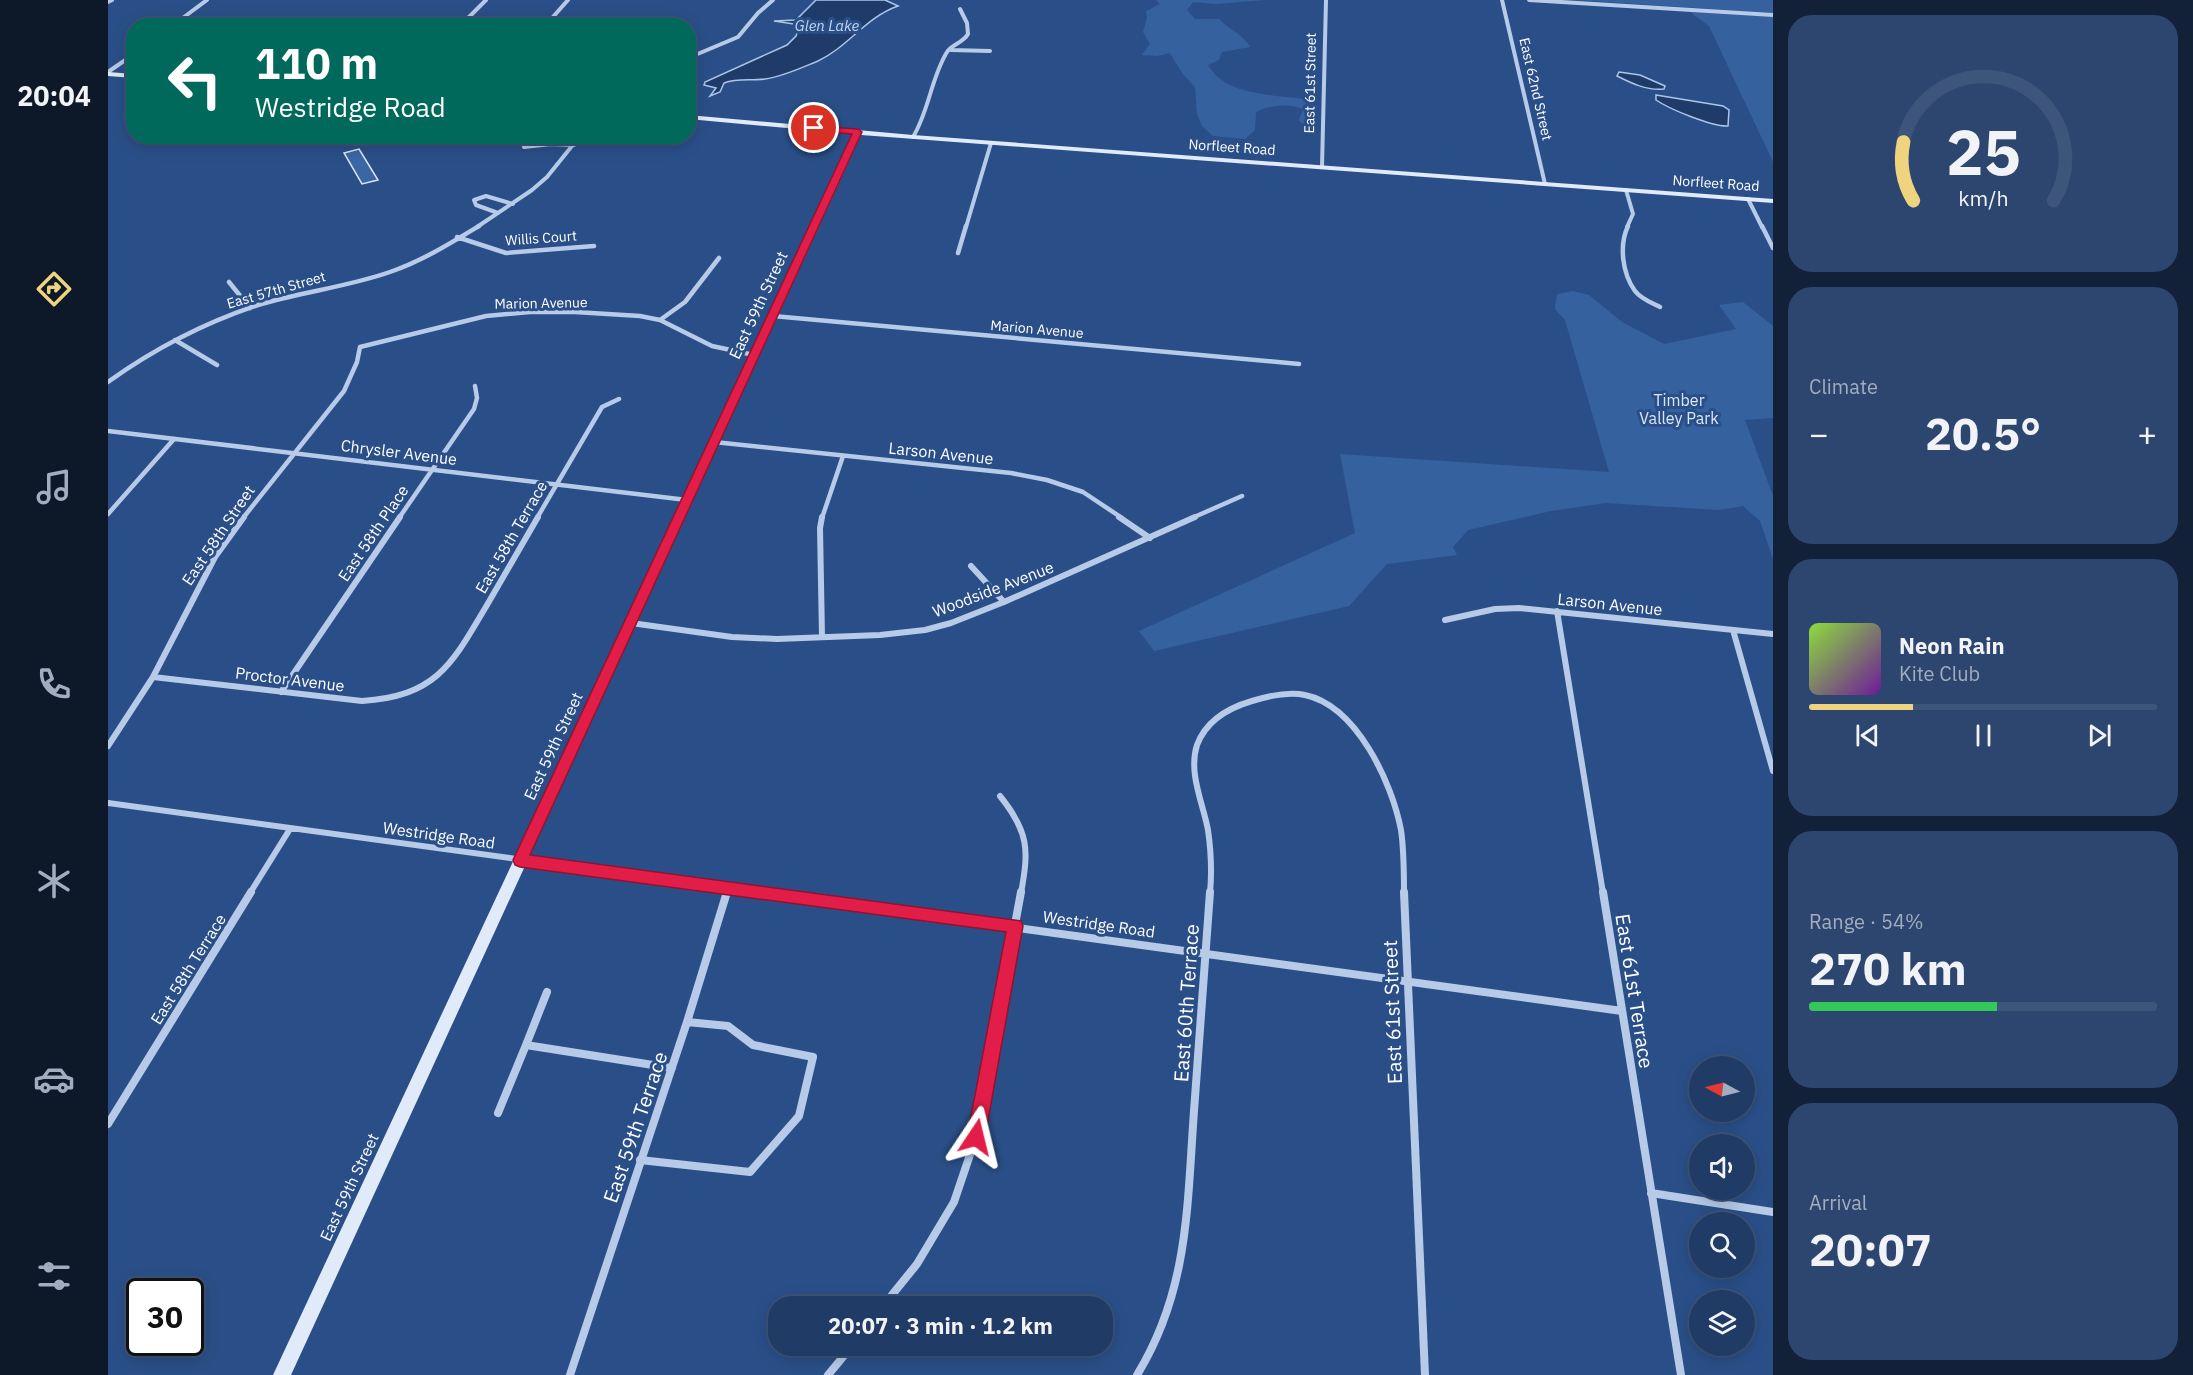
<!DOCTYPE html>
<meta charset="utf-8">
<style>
:root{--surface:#203b66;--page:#2d466f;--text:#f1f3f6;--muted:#a2adbf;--line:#3d557a;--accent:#efd37e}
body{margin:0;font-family:"IBM Plex Sans",sans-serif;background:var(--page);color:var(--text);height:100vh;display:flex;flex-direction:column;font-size:22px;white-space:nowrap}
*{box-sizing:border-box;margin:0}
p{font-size:20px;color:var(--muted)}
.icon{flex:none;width:33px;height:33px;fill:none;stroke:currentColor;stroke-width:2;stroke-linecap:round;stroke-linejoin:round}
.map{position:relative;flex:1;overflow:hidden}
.details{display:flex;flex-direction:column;gap:15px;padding:15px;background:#122038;width:420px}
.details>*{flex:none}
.banner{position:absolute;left:18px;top:18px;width:570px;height:126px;border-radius:24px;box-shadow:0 3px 15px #0003,0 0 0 2px var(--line);background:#00695c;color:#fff;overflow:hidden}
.needle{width:39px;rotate:277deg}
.controls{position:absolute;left:1581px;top:1056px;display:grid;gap:12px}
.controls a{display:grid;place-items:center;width:66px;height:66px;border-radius:50%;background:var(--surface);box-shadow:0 3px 15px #0003,0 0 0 2px var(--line);font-size:30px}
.speed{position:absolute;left:18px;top:1278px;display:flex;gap:12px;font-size:30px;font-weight:700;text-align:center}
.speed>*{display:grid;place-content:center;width:78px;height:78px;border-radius:50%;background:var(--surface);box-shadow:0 3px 15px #0003,0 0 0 2px var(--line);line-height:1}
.speed .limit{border:3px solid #111;border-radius:9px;background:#fff;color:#111}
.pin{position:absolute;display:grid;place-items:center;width:51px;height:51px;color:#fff;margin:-26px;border:3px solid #fff;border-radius:50%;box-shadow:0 2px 6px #0007}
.me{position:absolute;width:66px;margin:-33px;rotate:10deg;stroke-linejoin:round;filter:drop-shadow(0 0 4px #0008)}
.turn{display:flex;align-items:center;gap:21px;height:126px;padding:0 30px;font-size:27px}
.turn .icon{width:78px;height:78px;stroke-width:2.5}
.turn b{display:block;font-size:42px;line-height:51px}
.big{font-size:45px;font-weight:700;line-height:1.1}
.details .tile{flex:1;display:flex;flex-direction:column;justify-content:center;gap:9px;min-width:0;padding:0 21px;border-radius:24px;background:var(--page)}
.details .dial{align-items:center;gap:0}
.dial svg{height:156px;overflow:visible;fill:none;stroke:var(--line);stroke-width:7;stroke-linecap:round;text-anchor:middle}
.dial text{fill:var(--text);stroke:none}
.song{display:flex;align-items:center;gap:18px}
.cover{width:72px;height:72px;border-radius:9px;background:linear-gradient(135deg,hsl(90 70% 55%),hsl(280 70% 35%))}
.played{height:6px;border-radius:3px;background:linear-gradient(90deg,var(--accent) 30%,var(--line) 30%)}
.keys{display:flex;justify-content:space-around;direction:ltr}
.heat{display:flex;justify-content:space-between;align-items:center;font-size:33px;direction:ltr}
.charge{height:9px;border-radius:4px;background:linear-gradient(90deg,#34c759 54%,var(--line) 0)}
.trip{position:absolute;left:660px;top:1296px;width:345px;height:60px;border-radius:24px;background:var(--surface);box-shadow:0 3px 15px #0003,0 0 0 2px var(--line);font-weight:700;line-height:60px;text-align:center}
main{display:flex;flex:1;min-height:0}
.menu{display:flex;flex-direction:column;width:108px;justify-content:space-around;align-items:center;background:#0d1829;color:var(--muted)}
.menu .icon{width:42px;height:42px}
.menu .on{color:var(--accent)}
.menu b{font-size:27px;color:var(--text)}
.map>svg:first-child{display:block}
</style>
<main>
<nav class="menu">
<b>20:04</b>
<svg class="icon on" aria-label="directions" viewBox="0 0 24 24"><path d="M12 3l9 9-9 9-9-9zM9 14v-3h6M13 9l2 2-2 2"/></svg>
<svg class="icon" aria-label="music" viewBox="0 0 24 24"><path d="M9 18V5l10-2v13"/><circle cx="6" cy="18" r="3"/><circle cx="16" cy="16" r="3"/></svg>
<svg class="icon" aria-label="phone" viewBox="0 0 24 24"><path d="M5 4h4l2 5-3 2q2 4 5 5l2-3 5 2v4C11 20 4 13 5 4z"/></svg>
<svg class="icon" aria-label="climate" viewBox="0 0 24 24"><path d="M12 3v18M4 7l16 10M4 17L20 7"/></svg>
<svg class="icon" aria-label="car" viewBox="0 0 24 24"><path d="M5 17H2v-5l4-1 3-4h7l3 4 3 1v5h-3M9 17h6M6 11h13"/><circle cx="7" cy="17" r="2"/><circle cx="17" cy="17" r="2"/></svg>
<svg class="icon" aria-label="filters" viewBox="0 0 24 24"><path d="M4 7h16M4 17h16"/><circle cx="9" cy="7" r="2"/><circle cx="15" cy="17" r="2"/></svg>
</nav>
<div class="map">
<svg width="1665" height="1375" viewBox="0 0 1665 1375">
<rect width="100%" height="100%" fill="#2a4f88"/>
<path fill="#35619f" d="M1048 0H1157L1108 4 1085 2 1079 10 1087 19H1111C1121 30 1135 34 1142 47L1114 52 1111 60 1100 65C1119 98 1170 94 1203 100L1208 108V130L1199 131 1191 120 1195 109C1180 103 1162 105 1148 112L1147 130 1137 139 1105 136 1094 126 1089 114 1087 87 1074 73 1062 53 1049 56 1034 55 1042 44 1035 32 1039 18 1038 11 1052 4Z
M1466 0H1665V13Z
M1582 12 1665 17V162L1601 26Z
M1465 291 1481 295 1514 322 1556 344 1628 329 1611 305 1635 302 1665 326V418L1637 420 1665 496V559L1652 521 1635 506 1611 510 1498 503 1443 511 1360 530 1345 547 1349 555 1279 564 1241 606 1046 651 1031 631 1247 533 1232 454 1501 472 1457 320 1447 309 1449 294Z"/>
<path fill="#1e3b69" stroke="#acc5e8" stroke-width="1.5" d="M708 0H777L790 6C758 17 740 47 710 61 693 68 674 77 657 79 642 81 630 78 616 83L612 92 602 96 608 88 596 85 597 82 679 45 688 36 691 28 686 24 666 21 688 20Z
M1511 72 1532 75 1557 86 1556 89C1539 91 1523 83 1509 76Z
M1548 95 1615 106 1621 110 1620 126C1605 127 1561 109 1548 100Z"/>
<path fill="#3b66a4" stroke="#dae6f7" stroke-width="1.5" d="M251 149 270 180 254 184 236 153Z"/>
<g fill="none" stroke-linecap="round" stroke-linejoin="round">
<path stroke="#b7cbe8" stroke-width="4" d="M1394 0 1437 184
M1421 0 1665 15
M0 2 4 0
M64 26 99 0
M352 26 378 0
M437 26 460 0
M843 50 882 51
M580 58 630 37 650 13 665 0
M0 72 26 54
M805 137C821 111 823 78 839 52 844 44 855 43 860 34L859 23 852 9
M416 147 443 144 466 145
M1214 167 1218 0
M1518 190 1525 214 1519 227
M1640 199 1654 227
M390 213 368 205 366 200 378 196 405 204
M369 227 424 190 439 177 472 136
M858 227 883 143"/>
<path stroke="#b7cbe8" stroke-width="4.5" d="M1520 226C1511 245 1514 273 1527 291 1533 299 1544 303 1552 307
M1654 226 1665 248
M349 237 398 253 486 246
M850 253 858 226
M121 282 142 308
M665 316 1191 364
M552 320 577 302 611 258
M67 340 109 365
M0 382C46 349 96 323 150 305 193 292 239 287 282 272 314 261 343 243 371 226
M0 431 579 500
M606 442 903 473 939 480 975 492 1014 518
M0 514 66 439
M135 518 236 391 249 362 252 347 378 316 422 312H467L532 316 552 320 604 346 646 355
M291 518 366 409 369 398 367 386
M429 518 494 407 511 399
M714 518 735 456
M1084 518 1134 496"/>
<path stroke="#b7cbe8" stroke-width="6" d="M1011 517 1042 538
M863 566 896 602
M1449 611 1495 893
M1337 620 1387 609 1411 608 1665 634
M523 623 624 637 669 639 772 635 817 630 843 623 896 602 1087 517
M1625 630 1665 771
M714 637 712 528 714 517
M45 677 254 701C329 696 344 664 379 605 396 576 413 546 430 517
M173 692 292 517
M0 746 45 677 107 557 136 517
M892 796C921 832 921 850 913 893
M0 803 658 893
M142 893 182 829
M618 893 620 888
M1102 893C1104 872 1103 851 1100 830 1095 803 1080 773 1089 745 1098 721 1120 708 1144 701 1160 696 1180 691 1197 695 1249 706 1284 783 1293 830 1296 850 1296 872 1296 893"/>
<path stroke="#b7cbe8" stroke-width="8" d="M647 892 1514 1011
M1296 892 1317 1375
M1495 892 1573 1375
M418 1045 439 992
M390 1113 418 1045 564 1068
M0 1124 143 892
M532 1160 642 1172 691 1116 705 1057 645 1045 620 1026 579 1022
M1543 1193 1665 1212
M775 1306 809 1264 846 1202 868 1137 913 892
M462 1375 579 1022 619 892
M720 1375 744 1346
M1029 1375C1081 1290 1079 1206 1086 1111 1092 1038 1097 965 1102 892"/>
<path fill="#e1eaf8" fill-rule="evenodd" d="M0 72 26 74V78L0 76Z
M580 115 805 135 1665 199V203L753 135 183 1375H165L745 134 580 119Z"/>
</g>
<path fill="#e11d48" stroke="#92132f" stroke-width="1.5" d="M703 126 750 129 754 132 422 855 913 921 915 926 877 1137 875 1143 868 1146 862 1143 859 1137 898 932 412 867 407 865 405 860 744 134 706 131 703 130Z"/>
<g text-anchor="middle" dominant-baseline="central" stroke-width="6" stroke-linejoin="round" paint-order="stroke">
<g font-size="14" fill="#fff" stroke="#2a4f88">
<text transform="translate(1202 83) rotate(-89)">East 61st Street</text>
<text transform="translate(1428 89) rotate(77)">East 62nd Street</text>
<text transform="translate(1124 147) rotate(4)">Norfleet Road</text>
<text transform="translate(1608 183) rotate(4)">Norfleet Road</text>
<text transform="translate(433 238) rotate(-4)">Willis Court</text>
<text transform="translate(168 290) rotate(-16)">East 57th Street</text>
<text transform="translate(433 303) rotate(-1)">Marion Avenue</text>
<text transform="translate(929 329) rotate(5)">Marion Avenue</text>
</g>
<g font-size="15" font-style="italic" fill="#c3d5ef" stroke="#2a4f88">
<text x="719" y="25">Glen Lake</text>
</g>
<g font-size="16" fill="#fff" stroke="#2a4f88">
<text transform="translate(650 305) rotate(-65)">East 59th Street</text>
<text transform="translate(291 452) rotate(7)">Chrysler Avenue</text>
<text transform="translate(833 453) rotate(6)">Larson Avenue</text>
<text transform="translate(265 533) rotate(-56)">East 58th Place</text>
<text transform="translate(110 535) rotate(-56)">East 58th Street</text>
<text transform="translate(403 537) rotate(-60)">East 58th Terrace</text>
<text transform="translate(885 589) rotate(-21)">Woodside Avenue</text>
<text transform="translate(1502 604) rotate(6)">Larson Avenue</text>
<text transform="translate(182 679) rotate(7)">Proctor Avenue</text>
<text transform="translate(445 746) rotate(-65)">East 59th Street</text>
<text transform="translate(331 835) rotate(8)">Westridge Road</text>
<text transform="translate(991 924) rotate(8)">Westridge Road</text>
<text transform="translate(80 969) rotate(-58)">East 58th Terrace</text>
<text transform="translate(241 1187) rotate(-65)">East 59th Street</text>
</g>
<g font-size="16" fill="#dae6f7" stroke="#2a4f88">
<text x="1571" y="400">Timber<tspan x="1571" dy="18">Valley Park</tspan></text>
</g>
<g font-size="20" fill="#fff" stroke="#2a4f88">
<text transform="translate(1527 991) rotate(81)">East 61st Terrace</text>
<text transform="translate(1078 1003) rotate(-86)">East 60th Terrace</text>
<text transform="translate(1284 1012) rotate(-92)">East 61st Street</text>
<text transform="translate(527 1127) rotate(-71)">East 59th Terrace</text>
</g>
</g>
</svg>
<div class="controls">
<a><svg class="needle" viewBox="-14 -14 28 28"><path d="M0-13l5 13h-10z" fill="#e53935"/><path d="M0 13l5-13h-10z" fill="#a2adbf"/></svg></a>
<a><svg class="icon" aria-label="sound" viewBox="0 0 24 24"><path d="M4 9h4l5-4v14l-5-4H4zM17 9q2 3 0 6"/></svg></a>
<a><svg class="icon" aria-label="search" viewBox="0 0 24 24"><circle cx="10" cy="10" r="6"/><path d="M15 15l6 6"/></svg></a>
<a><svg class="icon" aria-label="layers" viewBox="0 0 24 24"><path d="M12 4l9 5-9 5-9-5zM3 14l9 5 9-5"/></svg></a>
</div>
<div class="speed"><div class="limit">30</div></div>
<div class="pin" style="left:706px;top:128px;background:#d93025"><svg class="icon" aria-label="arrive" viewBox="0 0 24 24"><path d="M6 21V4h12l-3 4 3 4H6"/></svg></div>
<svg class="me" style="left:868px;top:1137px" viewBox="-20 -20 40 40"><path d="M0-17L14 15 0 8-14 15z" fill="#e11d48" stroke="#fff" stroke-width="4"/></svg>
<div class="trip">20:07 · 3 min · 1.2 km</div>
<div class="banner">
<div class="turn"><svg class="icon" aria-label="left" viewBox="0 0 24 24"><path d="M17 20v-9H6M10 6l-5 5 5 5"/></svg><div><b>110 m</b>Westridge Road</div></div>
</div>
</div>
<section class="details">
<div class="tile dial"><svg viewBox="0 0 100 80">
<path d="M14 69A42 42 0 1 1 86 69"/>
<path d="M14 69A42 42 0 0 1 9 39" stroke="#efd37e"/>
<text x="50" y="56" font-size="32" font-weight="700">25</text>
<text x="50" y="72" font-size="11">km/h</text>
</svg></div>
<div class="tile"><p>Climate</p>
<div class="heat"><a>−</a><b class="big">20.5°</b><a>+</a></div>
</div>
<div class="tile">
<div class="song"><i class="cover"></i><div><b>Neon Rain</b><p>Kite Club</p></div></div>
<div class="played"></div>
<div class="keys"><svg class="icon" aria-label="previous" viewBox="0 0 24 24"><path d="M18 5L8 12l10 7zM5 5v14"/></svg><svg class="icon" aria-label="pause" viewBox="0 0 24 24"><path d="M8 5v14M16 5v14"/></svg><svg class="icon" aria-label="next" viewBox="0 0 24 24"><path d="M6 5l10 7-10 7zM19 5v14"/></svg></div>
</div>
<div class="tile"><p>Range · 54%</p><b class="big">270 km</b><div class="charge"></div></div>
<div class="tile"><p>Arrival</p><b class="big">20:07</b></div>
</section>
</main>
